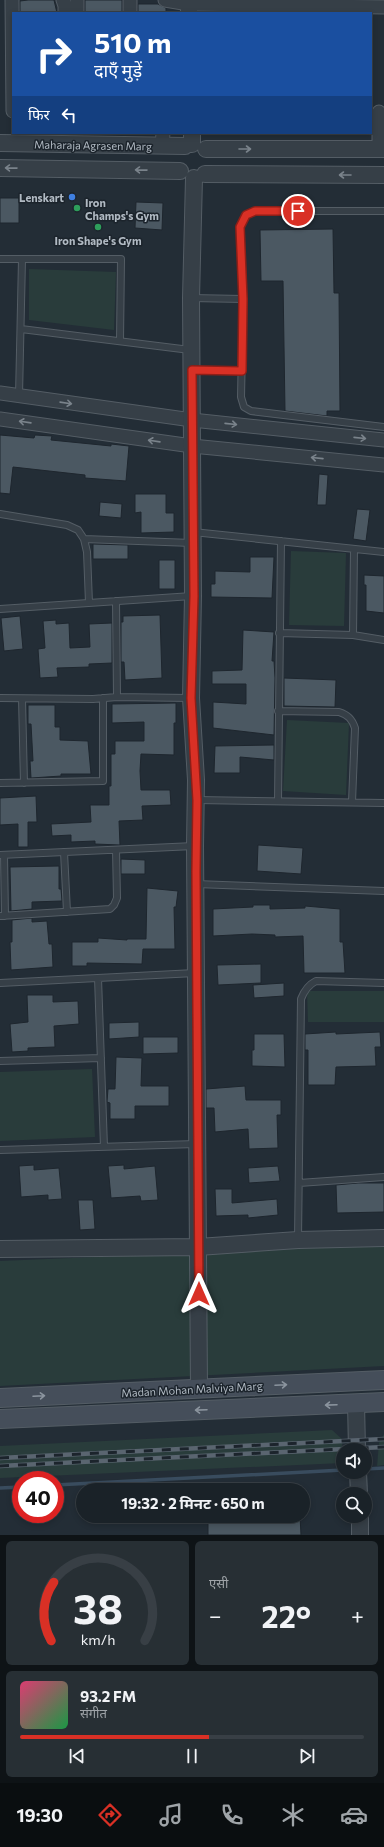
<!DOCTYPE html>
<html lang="hi">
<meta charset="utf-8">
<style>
:root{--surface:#1a2228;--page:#272f34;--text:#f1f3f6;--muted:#9fa4a8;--line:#383f45;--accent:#d93025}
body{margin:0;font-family:Commissioner,"Noto Sans Devanagari",sans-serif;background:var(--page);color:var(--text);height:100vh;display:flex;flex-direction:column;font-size:15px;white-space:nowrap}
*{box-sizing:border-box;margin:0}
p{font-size:13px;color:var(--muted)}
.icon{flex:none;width:22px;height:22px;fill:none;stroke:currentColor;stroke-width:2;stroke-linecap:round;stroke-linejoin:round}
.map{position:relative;height:1535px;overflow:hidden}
.details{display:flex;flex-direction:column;gap:6px;padding:6px;background:#0e1316;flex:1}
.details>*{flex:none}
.banner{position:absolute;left:12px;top:12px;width:360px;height:122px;border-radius:0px;box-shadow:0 2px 6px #0003,0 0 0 1px var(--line);background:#1a4fa0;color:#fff;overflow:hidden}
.controls{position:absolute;left:336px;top:1443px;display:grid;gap:8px}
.controls a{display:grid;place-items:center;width:36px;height:36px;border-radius:50%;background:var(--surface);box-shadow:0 2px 6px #0003,0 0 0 1px var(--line);font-size:20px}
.speed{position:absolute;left:12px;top:1471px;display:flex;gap:8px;font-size:20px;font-weight:700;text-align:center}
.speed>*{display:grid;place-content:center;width:52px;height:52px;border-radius:50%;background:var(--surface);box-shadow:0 2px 6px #0003,0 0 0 1px var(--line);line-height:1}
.speed .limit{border:6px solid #d22;background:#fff;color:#111}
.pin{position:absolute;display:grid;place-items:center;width:34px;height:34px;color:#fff;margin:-17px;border:2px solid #fff;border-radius:50%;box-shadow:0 1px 4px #0007}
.me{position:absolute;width:44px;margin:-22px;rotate:0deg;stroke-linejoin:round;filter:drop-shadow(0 0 3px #0008)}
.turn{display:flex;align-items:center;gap:14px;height:84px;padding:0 16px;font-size:18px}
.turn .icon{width:52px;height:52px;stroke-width:2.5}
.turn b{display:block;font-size:28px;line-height:34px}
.then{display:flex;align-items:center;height:38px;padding:0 16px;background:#0003;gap:8px;font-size:15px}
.big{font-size:30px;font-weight:700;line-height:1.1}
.details .tile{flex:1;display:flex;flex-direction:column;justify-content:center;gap:6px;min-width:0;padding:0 14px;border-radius:6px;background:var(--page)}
.details .dial{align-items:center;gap:0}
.dial svg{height:104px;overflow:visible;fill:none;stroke:var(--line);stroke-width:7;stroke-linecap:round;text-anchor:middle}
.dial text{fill:var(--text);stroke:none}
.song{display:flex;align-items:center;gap:12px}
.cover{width:48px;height:48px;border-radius:6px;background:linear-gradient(135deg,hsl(340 70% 55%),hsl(140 70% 35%))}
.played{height:4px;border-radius:2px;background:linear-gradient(90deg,var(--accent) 55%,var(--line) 55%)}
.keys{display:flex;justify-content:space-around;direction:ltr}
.heat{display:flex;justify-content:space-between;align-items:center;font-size:22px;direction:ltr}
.details .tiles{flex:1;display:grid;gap:6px;grid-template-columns:1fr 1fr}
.tile:last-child{grid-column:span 2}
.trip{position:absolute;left:76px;top:1483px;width:234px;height:40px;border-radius:20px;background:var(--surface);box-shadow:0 2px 6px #0003,0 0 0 1px var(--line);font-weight:700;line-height:40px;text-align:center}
.tabs{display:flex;height:64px;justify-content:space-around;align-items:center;background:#0a0e10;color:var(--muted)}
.tabs .icon{width:28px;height:28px}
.tabs .on{color:var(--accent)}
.tabs b{font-size:18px;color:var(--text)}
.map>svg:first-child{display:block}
</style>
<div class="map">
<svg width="384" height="1535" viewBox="0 0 384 1535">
<rect width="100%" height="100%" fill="#232d36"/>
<path fill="#293c3b" d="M29 269 116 272 114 330 29 320Z
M291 551 346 553 344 626 289 625Z
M287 720 349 723 346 795 283 791Z
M307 991H384V1022H308Z
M92 1069 95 1137 0 1141V1072Z
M384 1245V1366L0 1386V1261Z
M332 1430 342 1439 343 1463 0 1478V1446Z
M384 1434V1465L377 1466 379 1443Z"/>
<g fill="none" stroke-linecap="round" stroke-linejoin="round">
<path stroke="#394c5e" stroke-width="3.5" d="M365 1469 384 1468
M55 1485 343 1470
M0 1488 21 1487"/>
</g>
<path fill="#4b5862" stroke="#1e262e" d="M28 0H54L57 13H20V1Z
M85 0H122V13H85Z
M138 4H158L166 8V13H138Z
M0 198H19V223H0Z
M136 202 163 203 162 230 135 228Z
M333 229 334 293H339L340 411H327V416L285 411 283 281H261L260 230Z
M0 435 34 438 35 435 52 436 51 440 111 446V444L129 446 126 481 85 478V475L13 467 10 494 0 493Z
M319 474 328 475 326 505H317Z
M135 494H166V513H174V532L141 533V512L135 513Z
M100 502 122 504 121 518 99 516Z
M357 509 370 510 366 541 353 539Z
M93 544 128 545V559H93Z
M250 557H274L272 598 211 597V584H215V571L250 572Z
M159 560H175V589H159Z
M364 575 384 576V613L366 611V585H364Z
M160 615 162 678 125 680 124 662H121V622H123V616Z
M20 616 23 649 4 651 1 618Z
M56 620V624L69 623 70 648 90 647 89 624 112 623V663L89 664V667L57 668 58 677 40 678 38 649 45 648 43 621Z
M243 630 274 632 272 661H274L275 678 274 735 213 728V702L246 704V684H212V671L242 670Z
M284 678 336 680 335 707 284 706Z
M176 703V723H174V755L141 754 140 771 141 790H170L171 805 142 806 143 820 119 821 120 845 95 844V841L71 842V835L52 836 51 824 91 822 90 805H109V786H111V754H115V741H144V722L112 723V704Z
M28 705H55V727H60V740L88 741 91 774H61V776L31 778 30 761H33L31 724H28Z
M274 745V760L240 757V773H214L215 746Z
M36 796 37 822H28V847H18V824L0 825V798Z
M258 845 303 848 301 874 257 871Z
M121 859 145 860V874H121Z
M59 866V889H61L62 901 32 902V909L11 911 10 867Z
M147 888 178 891 176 907H174L175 949H143L142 964 87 963V966H72V942H98V938L127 940V939H146Z
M253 905H270V909L305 908V906L340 909V942H343L345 973H304L303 936 275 937V935L252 934 213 936V909L253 907Z
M32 918V922L47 921 49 944H52L53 967 11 970 10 942H12V920Z
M261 964V983L218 985 217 965Z
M284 983V996L254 998 253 985Z
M27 995H53V1002L78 1001 79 1024 54 1026 55 1047 28 1048V1051L12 1052 10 1024 28 1022Z
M139 1022V1037L109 1039V1023Z
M336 1032V1034L380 1032 381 1047H375L376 1066 336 1067 335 1085H308V1050H305V1034Z
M254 1034H284L285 1067 252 1066V1050H254Z
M143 1037H178V1053L143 1054Z
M116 1057 142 1058 141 1086H169V1106H135V1119H110V1103L107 1102 108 1089H115Z
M245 1086 246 1100H281V1115H277L278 1148 249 1149 248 1129 215 1132 214 1108H206V1089Z
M34 1165V1170L59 1168 62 1199 48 1200V1195L21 1197 19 1166Z
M124 1165V1169L155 1166 158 1200 141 1201 140 1196 111 1198 108 1166Z
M278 1166 280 1181 249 1183 248 1168Z
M358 1183H384V1212L337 1213 336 1185Z
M215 1189H232V1203L277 1199 278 1215 248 1218V1215L216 1216Z
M78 1200H93L95 1229 80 1230Z
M300 1516 301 1535H208V1521Z"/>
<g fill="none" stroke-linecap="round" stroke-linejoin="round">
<defs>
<path id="service" d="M384 211H255L246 215 240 227 243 299 241 397 244 407 251 411 384 427
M0 259H121L120 341
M191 298 243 299
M21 329 190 350
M192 370 242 371
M19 396 22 259
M0 514 67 525 78 530 84 539 87 552 89 603
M193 532 384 552
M84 539 192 543
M116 601 117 697
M0 609 192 596
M279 633 353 635 354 549
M353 635 384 640
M0 698 93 699 117 697 189 698
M22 699 24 783
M278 711 339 712C348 715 352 719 355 728L352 802
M0 783 103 781V698
M197 800 384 803
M278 801 281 541
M64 852 67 912
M0 855 194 846
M4 855 5 916
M196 884 384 891
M0 916 110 909 114 905 117 898 116 850
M98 978 104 1147
M0 983 195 973
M0 1061 101 1058
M0 1150 196 1144
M299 1183 384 1177
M298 1239 301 999C304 991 308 985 316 981L384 983"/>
<path id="minor" d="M12 0 13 111
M63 0 65 6V13
M165 0 189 4 384 7
M77 13V0
M130 13V0
M162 146 163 133
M379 148V112
M0 393 192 420 384 440
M0 419 192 446 384 465"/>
<path id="tertiary" d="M189 0V13
M192 133V144
M0 143 185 146
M206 149H384
M0 168 180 171
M205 174 384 175
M194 178 191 298 193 596 191 698 196 780 195 846 199 1388
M0 1249 198 1247 298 1240 384 1238
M356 1403 357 1450
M358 1472 359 1494
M360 1516V1535"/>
<path id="secondary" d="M0 1398 384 1380
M0 1419 384 1402"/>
</defs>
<use href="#service" stroke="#545d65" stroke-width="8"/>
<use href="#minor" stroke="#545d65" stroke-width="15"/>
<use href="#tertiary" stroke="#545d65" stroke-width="18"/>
<use href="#secondary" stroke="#545d65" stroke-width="20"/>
<use href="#service" stroke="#363f47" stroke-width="6"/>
<use href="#minor" stroke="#363f47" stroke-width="13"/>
<use href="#tertiary" stroke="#363f47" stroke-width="16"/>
<use href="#secondary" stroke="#454e5a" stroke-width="18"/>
<defs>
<path id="rail" d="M0 1458 384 1439
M0 1466 384 1447"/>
</defs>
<use href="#rail" stroke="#5a6570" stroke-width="4.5"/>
<use href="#rail" stroke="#1c242c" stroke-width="3" stroke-dasharray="9" stroke-linecap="butt"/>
</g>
<defs><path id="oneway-shaft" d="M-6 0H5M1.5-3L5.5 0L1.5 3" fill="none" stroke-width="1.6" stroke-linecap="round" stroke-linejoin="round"/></defs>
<g stroke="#7a838b">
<use href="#oneway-shaft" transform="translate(245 149)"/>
<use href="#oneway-shaft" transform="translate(11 168) rotate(-179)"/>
<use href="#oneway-shaft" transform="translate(141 170) rotate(-179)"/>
<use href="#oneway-shaft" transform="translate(345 175) rotate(-180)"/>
<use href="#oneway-shaft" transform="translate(66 403) rotate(8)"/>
<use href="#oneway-shaft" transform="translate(25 422) rotate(-172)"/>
<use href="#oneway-shaft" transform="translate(231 424) rotate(6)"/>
<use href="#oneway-shaft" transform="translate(360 438) rotate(6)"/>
<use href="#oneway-shaft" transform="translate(154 441) rotate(-172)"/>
<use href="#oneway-shaft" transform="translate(317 458) rotate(-174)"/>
</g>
<g stroke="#8b949e">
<use href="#oneway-shaft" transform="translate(281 1385) rotate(-3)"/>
<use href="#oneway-shaft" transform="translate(39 1396) rotate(-3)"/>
<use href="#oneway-shaft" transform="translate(331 1405) rotate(178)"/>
<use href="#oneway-shaft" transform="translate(201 1410) rotate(178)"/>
</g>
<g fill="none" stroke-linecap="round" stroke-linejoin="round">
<defs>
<path id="route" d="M199 1294 196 871 197 800 191 698 194 596 192 370 242 371 243 299 240 227 246 215 255 211H298"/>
</defs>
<use href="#route" stroke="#8d1f18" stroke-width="10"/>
<use href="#route" stroke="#d93025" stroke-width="7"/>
</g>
<circle fill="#3f7fe0" stroke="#1c242c" stroke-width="1.5" cx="72" cy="197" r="4"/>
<g fill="#2e9e5b" stroke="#1c242c" stroke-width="1.5">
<circle cx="77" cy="208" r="4"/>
<circle cx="98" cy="227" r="4"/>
</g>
<g text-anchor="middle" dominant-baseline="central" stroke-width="3" stroke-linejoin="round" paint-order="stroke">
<g font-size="11" fill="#b1bac3" stroke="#1c242c">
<text transform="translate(93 145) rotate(1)">Maharaja Agrasen Marg</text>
<text transform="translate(192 1389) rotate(-3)">Madan Mohan Malviya Marg</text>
</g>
<g font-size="11" font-weight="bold" fill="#b1bac3" stroke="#1c242c" text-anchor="end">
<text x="64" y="197">Lenskart</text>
<text x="85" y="202" text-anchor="start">Iron<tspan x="85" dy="13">Champs's Gym</tspan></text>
<text x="98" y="240" text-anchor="middle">Iron Shape's Gym</text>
</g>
</g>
</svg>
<div class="controls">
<a><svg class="icon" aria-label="sound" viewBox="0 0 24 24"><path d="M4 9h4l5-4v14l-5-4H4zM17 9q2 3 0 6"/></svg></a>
<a><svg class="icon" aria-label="search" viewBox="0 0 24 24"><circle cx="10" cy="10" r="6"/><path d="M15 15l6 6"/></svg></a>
</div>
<div class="speed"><div class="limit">40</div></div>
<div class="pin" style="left:298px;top:211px;background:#d93025"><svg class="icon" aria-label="arrive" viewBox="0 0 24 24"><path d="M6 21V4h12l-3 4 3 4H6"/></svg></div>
<svg class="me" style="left:199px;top:1294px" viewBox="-20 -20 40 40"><path d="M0-17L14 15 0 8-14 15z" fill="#d93025" stroke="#fff" stroke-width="4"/></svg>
<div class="trip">19:32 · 2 मिनट · 650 m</div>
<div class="banner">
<div class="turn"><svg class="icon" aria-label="right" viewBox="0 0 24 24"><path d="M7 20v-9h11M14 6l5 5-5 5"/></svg><div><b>510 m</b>दाएँ मुड़ें</div></div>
<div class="then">फिर<svg class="icon" aria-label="left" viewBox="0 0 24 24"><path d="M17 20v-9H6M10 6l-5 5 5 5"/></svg></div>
</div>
</div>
<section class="details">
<div class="tiles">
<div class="tile dial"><svg viewBox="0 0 100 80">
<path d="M14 69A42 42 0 1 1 86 69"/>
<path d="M14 69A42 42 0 0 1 16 24" stroke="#d93025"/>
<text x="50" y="56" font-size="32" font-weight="700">38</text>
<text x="50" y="72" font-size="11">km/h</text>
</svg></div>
<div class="tile"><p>एसी</p>
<div class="heat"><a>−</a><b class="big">22°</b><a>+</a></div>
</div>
<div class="tile">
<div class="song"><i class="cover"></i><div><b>93.2 FM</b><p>संगीत</p></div></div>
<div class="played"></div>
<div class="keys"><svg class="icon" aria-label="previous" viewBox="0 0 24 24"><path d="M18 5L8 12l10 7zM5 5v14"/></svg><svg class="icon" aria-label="pause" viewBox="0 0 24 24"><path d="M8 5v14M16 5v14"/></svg><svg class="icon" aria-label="next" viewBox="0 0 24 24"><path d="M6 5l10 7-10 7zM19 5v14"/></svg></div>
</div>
</div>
</section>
<nav class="tabs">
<b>19:30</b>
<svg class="icon on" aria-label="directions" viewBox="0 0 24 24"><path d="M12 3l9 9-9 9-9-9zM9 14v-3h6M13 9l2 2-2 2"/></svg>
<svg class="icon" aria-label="music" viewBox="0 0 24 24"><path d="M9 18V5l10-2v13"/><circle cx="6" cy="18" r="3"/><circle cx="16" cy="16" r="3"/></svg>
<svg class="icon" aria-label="phone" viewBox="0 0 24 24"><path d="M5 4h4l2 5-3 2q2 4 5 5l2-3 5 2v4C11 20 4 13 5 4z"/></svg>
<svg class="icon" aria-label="climate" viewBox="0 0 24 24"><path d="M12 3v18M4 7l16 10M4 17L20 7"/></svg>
<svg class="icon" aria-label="car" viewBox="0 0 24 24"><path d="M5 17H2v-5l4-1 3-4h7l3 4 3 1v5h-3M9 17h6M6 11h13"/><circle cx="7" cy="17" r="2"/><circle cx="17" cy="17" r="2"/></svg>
</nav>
